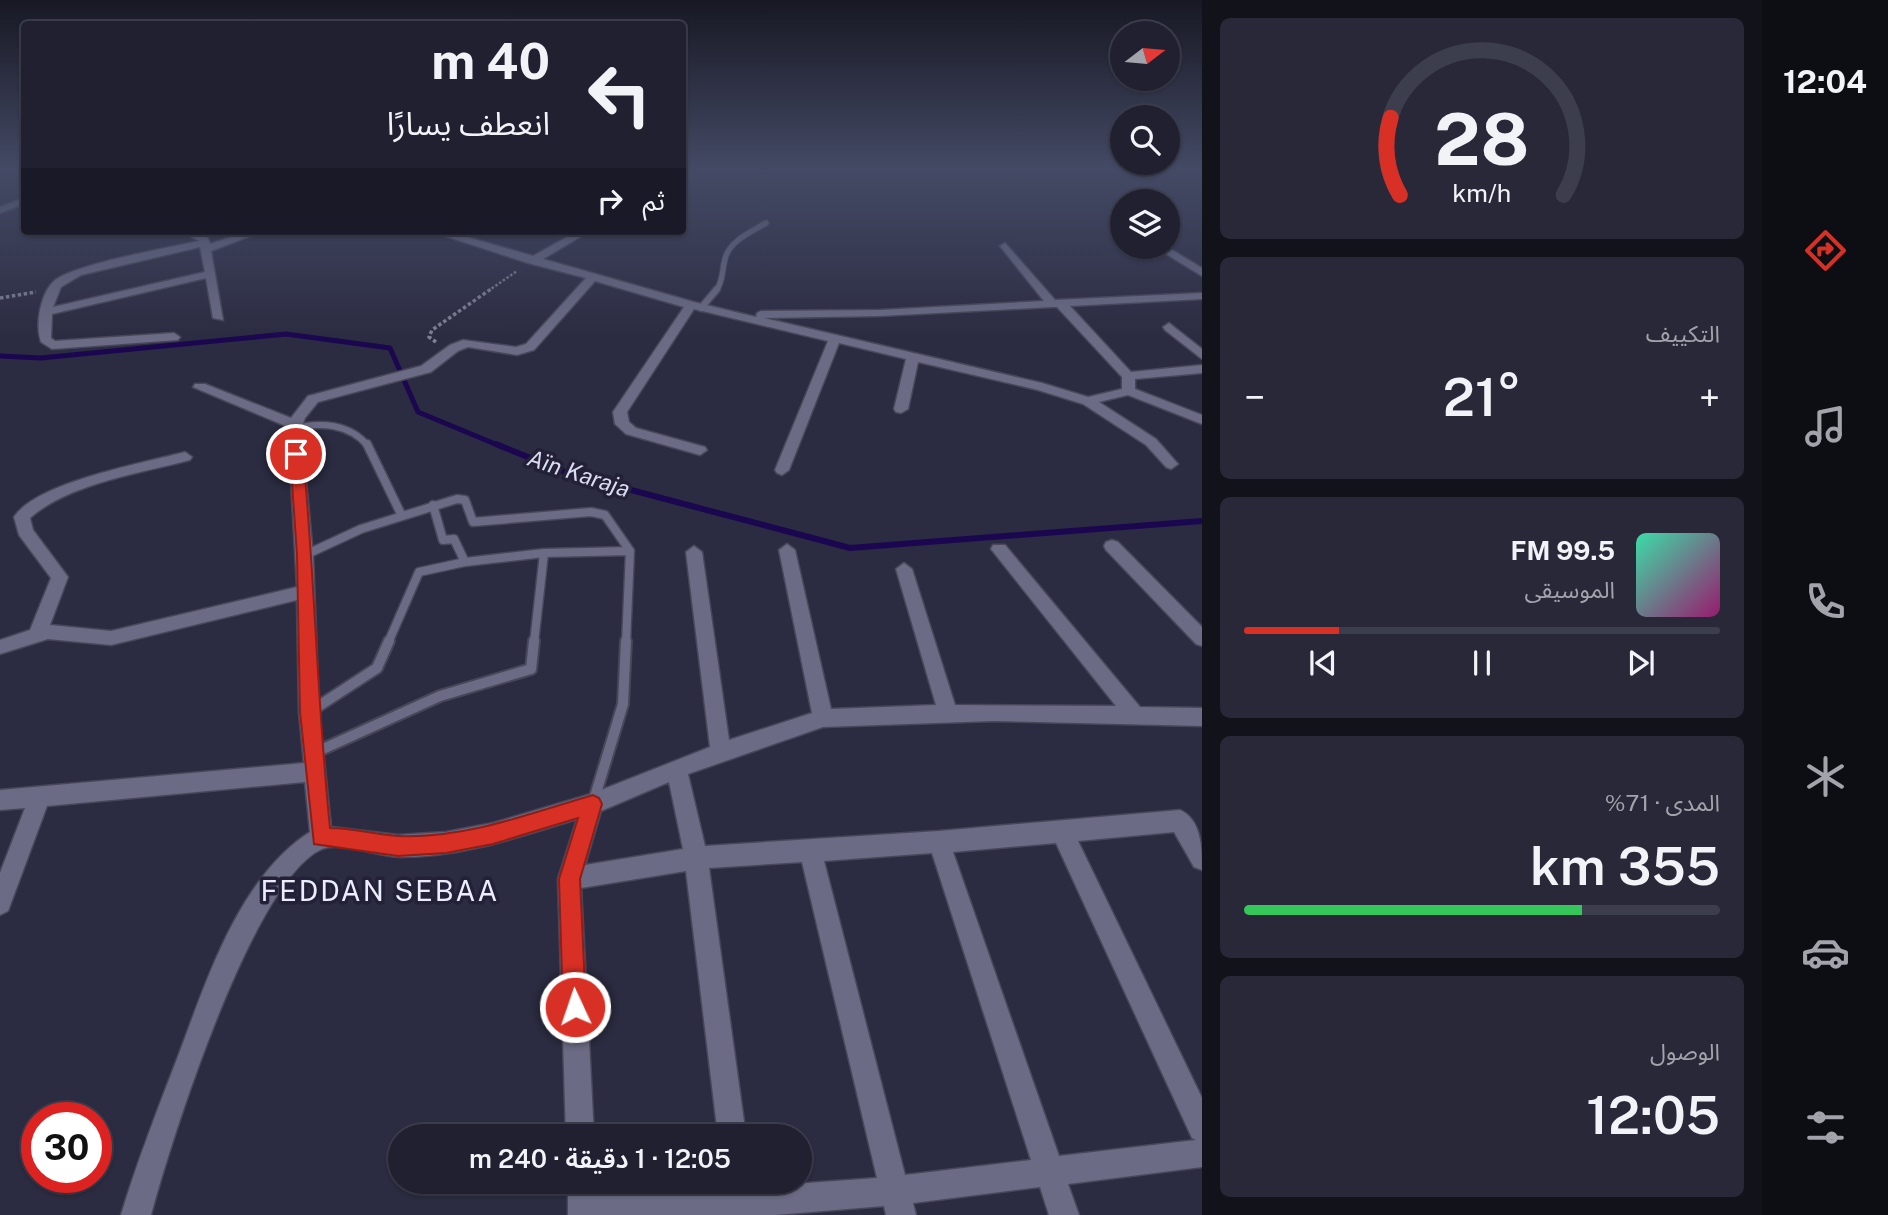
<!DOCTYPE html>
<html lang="ar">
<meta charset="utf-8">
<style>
:root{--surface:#202031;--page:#282839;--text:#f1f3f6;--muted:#a2a3ab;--line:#3d3e4d;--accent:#d93025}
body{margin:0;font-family:"Public Sans","Noto Sans Arabic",sans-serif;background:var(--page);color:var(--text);direction:rtl;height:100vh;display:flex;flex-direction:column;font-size:26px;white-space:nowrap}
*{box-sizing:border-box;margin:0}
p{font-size:23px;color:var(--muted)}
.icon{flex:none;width:38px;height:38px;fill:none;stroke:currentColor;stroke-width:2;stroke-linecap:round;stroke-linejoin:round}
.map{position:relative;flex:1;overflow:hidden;direction:ltr}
.side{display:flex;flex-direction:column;gap:18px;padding:18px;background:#12121b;width:560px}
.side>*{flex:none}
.hud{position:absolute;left:21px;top:21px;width:665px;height:214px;border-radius:7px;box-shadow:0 2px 5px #0004,0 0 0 2px var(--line);direction:rtl;background:#202031;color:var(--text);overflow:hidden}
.needle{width:46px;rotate:74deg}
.tools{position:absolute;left:1110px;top:21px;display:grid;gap:14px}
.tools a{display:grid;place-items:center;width:70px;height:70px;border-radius:50%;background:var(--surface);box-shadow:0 2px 5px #0004,0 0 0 2px var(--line);font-size:35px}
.speed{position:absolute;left:21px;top:1102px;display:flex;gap:14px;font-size:35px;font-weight:700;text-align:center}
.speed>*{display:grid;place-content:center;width:91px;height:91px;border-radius:50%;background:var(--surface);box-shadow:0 2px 5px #0004,0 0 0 2px var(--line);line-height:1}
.speed .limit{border:10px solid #d22;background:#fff;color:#111}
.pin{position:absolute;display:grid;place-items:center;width:60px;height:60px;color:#fff;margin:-30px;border:4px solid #fff;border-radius:50%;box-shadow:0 2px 7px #0007}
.me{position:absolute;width:77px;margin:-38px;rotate:357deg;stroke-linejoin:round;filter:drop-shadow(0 0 5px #0008)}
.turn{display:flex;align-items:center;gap:24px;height:147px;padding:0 21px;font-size:32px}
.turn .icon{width:91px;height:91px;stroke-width:2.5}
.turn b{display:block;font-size:49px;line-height:60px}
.then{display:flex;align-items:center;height:66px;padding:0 21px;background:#0003;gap:14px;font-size:26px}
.big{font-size:52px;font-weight:600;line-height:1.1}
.side .widget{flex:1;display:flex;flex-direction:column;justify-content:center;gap:10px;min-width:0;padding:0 24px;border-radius:10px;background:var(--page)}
.side .dial{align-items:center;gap:0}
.dial svg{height:182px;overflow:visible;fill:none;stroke:var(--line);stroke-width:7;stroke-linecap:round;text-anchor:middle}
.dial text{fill:var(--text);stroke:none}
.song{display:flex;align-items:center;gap:21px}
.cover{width:84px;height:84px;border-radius:10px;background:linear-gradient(135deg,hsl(160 70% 55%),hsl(320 70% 35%))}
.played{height:7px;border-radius:4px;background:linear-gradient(90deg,var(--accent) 20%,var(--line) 20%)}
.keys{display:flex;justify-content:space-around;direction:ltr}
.heat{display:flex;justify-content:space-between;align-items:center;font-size:38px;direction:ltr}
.charge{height:10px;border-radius:5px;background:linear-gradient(90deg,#34c759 71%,var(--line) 0)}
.trip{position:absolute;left:388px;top:1124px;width:424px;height:70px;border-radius:35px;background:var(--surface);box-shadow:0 2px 5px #0004,0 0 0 2px var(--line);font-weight:600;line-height:70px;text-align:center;direction:rtl}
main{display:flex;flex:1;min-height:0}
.tabs{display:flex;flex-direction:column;width:126px;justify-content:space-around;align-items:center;background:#0d0d14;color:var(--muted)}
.tabs .icon{width:49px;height:49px}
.tabs .on{color:var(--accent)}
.tabs b{font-size:32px;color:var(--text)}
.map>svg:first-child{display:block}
</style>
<main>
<nav class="tabs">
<b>12:04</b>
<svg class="icon on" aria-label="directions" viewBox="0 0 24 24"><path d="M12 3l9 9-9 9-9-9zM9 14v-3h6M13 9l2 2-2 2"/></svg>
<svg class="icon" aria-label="music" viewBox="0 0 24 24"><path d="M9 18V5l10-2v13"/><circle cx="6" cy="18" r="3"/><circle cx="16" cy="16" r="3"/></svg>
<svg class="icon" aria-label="phone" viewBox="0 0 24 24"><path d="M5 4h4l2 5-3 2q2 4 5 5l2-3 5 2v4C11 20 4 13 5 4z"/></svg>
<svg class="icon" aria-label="climate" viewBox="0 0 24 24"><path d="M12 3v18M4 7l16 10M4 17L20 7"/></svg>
<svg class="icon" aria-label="car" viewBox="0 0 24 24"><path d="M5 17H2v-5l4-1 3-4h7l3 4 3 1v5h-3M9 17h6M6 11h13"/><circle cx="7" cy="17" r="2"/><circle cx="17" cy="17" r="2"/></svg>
<svg class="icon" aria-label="filters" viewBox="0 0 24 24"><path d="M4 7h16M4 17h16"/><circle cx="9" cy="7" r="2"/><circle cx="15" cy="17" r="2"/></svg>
</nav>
<section class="side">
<div class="widget dial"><svg viewBox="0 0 100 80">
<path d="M14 69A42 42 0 1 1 86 69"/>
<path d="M14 69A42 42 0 0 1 10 35" stroke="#d93025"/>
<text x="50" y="56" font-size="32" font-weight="700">28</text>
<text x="50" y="72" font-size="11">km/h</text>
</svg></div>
<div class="widget"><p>التكييف</p>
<div class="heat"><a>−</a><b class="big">21°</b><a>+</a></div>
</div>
<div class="widget">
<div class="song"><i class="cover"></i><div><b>99.5 FM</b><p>الموسيقى</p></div></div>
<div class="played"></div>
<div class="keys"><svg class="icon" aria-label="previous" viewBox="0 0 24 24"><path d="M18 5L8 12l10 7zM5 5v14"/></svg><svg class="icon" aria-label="pause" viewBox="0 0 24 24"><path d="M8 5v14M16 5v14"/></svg><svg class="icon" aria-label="next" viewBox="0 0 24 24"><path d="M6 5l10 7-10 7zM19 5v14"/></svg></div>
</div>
<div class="widget"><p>المدى · 71%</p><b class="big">355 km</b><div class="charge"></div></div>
<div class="widget"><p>الوصول</p><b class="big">12:05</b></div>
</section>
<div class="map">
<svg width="1202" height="1215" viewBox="0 0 1202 1215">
<rect width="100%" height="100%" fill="#2b2b41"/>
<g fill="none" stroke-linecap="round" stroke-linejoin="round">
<path stroke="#1b0750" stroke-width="5" d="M0 356 41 358 286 334 390 348 418 412 500 446"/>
<path stroke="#1b0750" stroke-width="6" d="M496 444 567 473 850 548 1202 521"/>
<defs>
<path id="service-far3" d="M716 291C723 282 722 270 725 259 729 241 751 232 766 223"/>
<path id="service-far2" d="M701 308 717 289
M294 429C320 421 350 424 368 446"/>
<path id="service-far1" d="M367 444 401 514
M433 505 443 540 454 539 465 562
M305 555 361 529 457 499 465 500 473 522 591 512 605 515 630 551
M388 643 419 572 465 562 544 553
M534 643 544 553 630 551 626 643"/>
<path id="service" d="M311 711 377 668 389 641
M314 753 440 696 531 669 534 641
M593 803 623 704 626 641"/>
<path id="minor" d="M24 198V204L0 213V207Z
M181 231H194L208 238 210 244 249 231H264L211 251 223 320 213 318 206 278 52 314 51 338 55 341 174 333 180 337 178 340 52 349 41 342C35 325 40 294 54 281 74 264 168 248 199 241ZM200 247 205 272 53 307 61 287 81 275Z
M430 231H446L533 256 578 231H590L543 259 694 302 756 317 757 313 761 311 880 310 1044 301 1000 246 1005 243 1055 300 1202 293V299L1070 306 1131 372 1202 365V373L1135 379V389L1202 415V424L1128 395 1099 402 1156 439 1178 464 1171 469 1166 467 1146 445 1083 404 1038 390 918 362 908 409 901 413 896 412 894 409 906 359 839 343 789 470 782 475 777 473 775 470 828 341 694 309 627 412 629 422 636 428 705 447 707 450 700 455 626 434 615 424 613 412 684 307 595 281 534 350 517 355 468 347 458 351 431 372 318 402 305 418 301 429 313 555 319 712 331 827 398 835 446 832 493 823 591 794 710 747 686 552 694 546 702 552 729 740 812 713 779 550 787 544 795 550 831 709 936 705 896 569 904 563 912 569 955 705 1116 706 991 549 993 545H1005L1140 707 1202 708V726L993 721 823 727 688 774 705 846 939 831 1180 810C1202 820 1202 849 1202 870L1194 867 1174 832 1078 841 1202 1098V1167L1068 1184 1079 1215H1049L1040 1187 913 1203 916 1215H886L884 1206 775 1215H568V1181H596L597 1187 724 1188V1181H752L753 1187 877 1178 802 862 709 868 746 1136H718L686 871 581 888 594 1136H566L558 879 577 819C519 837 462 857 401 857 379 857 341 841 322 849 253 880 171 1140 151 1215H121C137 1162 157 1111 177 1059 206 983 238 878 310 832L305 782 47 806 8 911 0 915V873L25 808 0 810V790L304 763 299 712 297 600 111 645 48 639 0 654V640L30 630 51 578 19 535 14 517C37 482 144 463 185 452L192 457 190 460C141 473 68 484 30 518L33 530 68 577 50 625 111 631 297 587 288 427 193 387 195 384H205L291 418 308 396 421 366 450 345 463 340 516 347 526 344 586 278 528 263ZM1052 307H1057L1122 377V389L1088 397 1042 383 764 318 880 316ZM669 782 683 849 585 865 601 811ZM1056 843 1192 1138 1196 1140 1059 1156 953 852ZM932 853 1031 1160 905 1175 824 861Z
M1155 247H1167L1202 268V276Z
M1169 323 1202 349V359L1165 330 1163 327Z
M1112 540 1118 542 1202 627V646L1196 644 1106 550 1104 546 1106 542Z"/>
</defs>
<use href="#service-far3" stroke="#48475a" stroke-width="7"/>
<use href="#service-far2" stroke="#48475a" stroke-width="9"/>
<use href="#service-far1" stroke="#48475a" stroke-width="11"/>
<use href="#service" stroke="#48475a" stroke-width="14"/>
<use href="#minor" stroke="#48475a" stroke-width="3"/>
<path stroke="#808093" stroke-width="2.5" stroke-dasharray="2.5 2" stroke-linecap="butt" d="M488 291 517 271"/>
<path stroke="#808093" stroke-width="3.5" stroke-dasharray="3.5 2.5" stroke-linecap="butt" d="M0 298 36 292
M436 342 429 337 432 330 491 289"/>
<use href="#service-far3" stroke="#6b6b85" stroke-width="5"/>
<use href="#service-far2" stroke="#6b6b85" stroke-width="6"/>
<use href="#service-far1" stroke="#6b6b85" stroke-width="8"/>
<use href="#service" stroke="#6b6b85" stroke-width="10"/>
<use href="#minor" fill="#6b6b85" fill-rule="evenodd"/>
</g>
<linearGradient id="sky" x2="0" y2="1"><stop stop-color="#181824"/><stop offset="0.5" stop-color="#444a65"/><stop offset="1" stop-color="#444a65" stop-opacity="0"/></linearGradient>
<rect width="1202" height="339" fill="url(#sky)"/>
<path fill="#d93025" stroke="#8d1f18" stroke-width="2" d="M296 450 303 454C315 579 317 703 330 828 353 828 376 835 399 836 465 839 531 813 593 795L599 798 602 804 580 879 586 1007 583 1016 575 1019 567 1016 563 1007 559 879 578 818 493 844 446 853 398 856 314 844 300 712 297 555 290 454Z"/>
<g text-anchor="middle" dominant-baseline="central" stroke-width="7" stroke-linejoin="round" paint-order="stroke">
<g font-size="23" font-style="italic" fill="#dbdbf1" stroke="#222137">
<text transform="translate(579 473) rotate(18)">Aïn Karaja</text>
</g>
<g font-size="28" letter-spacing="2" fill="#ecedfc" stroke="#222137">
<text x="380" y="890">FEDDAN SEBAA</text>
</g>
</g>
</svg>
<div class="tools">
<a><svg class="needle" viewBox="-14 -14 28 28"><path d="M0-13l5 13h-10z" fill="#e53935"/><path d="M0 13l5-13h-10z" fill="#a2a3ab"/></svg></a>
<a><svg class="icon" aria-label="search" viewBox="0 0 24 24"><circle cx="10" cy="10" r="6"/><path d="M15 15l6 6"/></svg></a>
<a><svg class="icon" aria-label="layers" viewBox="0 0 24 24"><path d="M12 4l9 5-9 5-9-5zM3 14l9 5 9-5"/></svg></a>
</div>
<div class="speed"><div class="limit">30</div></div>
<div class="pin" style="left:296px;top:454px;background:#d93025"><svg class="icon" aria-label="arrive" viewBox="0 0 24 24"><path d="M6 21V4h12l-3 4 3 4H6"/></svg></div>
<svg class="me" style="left:575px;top:1007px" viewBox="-20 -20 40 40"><circle r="17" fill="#d93025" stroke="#fff" stroke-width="3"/><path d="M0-11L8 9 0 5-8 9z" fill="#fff"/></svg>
<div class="trip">12:05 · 1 دقيقة · 240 m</div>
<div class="hud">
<div class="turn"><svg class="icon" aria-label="left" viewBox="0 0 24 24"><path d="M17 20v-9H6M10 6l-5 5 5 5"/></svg><div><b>40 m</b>انعطف يسارًا</div></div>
<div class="then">ثم<svg class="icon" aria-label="right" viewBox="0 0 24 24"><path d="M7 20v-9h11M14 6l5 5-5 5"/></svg></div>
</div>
</div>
</main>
